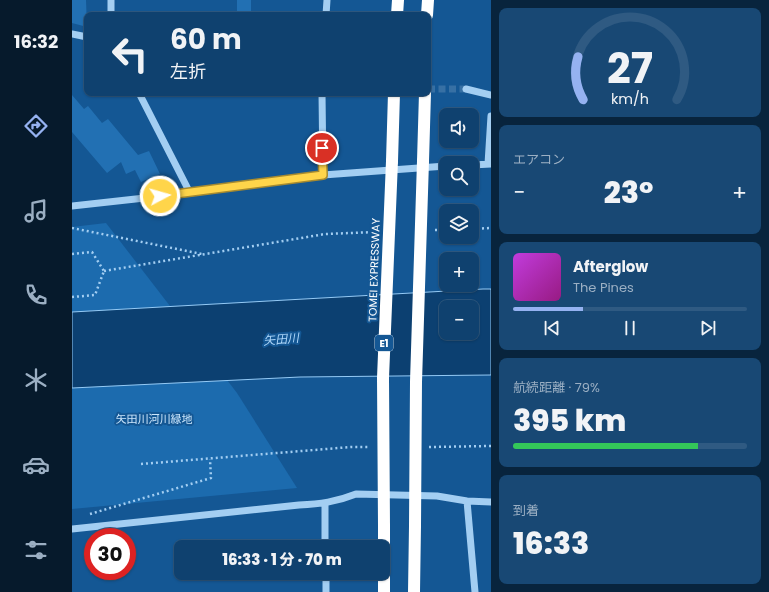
<!DOCTYPE html>
<html lang="ja">
<meta charset="utf-8">
<style>
:root{--surface:#0f416f;--page:#184874;--text:#f1f3f6;--muted:#9bafc3;--line:#2f5a82;--accent:#95b2f1}
body{margin:0;font-family:Poppins,"Noto Sans JP",sans-serif;background:var(--page);color:var(--text);height:100vh;display:flex;flex-direction:column;font-size:15px;white-space:nowrap}
*{box-sizing:border-box;margin:0}
p{font-size:13px;color:var(--muted)}
.icon{flex:none;width:22px;height:22px;fill:none;stroke:currentColor;stroke-width:2;stroke-linecap:round;stroke-linejoin:round}
.map{position:relative;flex:1;overflow:hidden}
.sheet{display:flex;flex-direction:column;gap:8px;padding:8px;background:#08243d;width:278px}
.sheet>*{flex:none}
.top-card{position:absolute;left:12px;top:12px;width:347px;height:84px;border-radius:8px;box-shadow:0 1px 3px #0004,0 0 0 1px var(--line);background:#0f416f;color:var(--text);overflow:hidden}
.fabs{position:absolute;left:367px;top:108px;display:grid;gap:8px}
.fabs a{display:grid;place-items:center;width:40px;height:40px;border-radius:8px;background:var(--surface);box-shadow:0 1px 3px #0004,0 0 0 1px var(--line);font-size:20px}
.speed{position:absolute;left:12px;top:528px;display:flex;gap:8px;font-size:20px;font-weight:700;text-align:center}
.speed>*{display:grid;place-content:center;width:52px;height:52px;border-radius:50%;background:var(--surface);box-shadow:0 1px 3px #0004,0 0 0 1px var(--line);line-height:1}
.speed .limit{border:6px solid #d22;background:#fff;color:#111}
.pin{position:absolute;display:grid;place-items:center;width:34px;height:34px;color:#fff;margin:-17px;border:2px solid #fff;border-radius:50%;box-shadow:0 1px 4px #0007}
.me{position:absolute;width:44px;margin:-22px;rotate:84deg;stroke-linejoin:round;filter:drop-shadow(0 0 3px #0008)}
.turn{display:flex;align-items:center;gap:14px;height:84px;padding:0 20px;font-size:18px}
.turn .icon{width:52px;height:52px;stroke-width:2.5}
.turn b{display:block;font-size:28px;line-height:34px}
.big{font-size:30px;font-weight:800;line-height:1.1}
.sheet .card{flex:1;display:flex;flex-direction:column;justify-content:center;gap:6px;min-width:0;padding:0 14px;border-radius:8px;background:var(--page)}
.sheet .dial{align-items:center;gap:0}
.dial svg{height:104px;overflow:visible;fill:none;stroke:var(--line);stroke-width:7;stroke-linecap:round;text-anchor:middle}
.dial text{fill:var(--text);stroke:none}
.song{display:flex;align-items:center;gap:12px}
.cover{width:48px;height:48px;border-radius:6px;background:linear-gradient(135deg,hsl(290 70% 55%),hsl(310 70% 35%))}
.played{height:4px;border-radius:2px;background:linear-gradient(90deg,var(--accent) 30%,var(--line) 30%)}
.keys{display:flex;justify-content:space-around;direction:ltr}
.heat{display:flex;justify-content:space-between;align-items:center;font-size:22px;direction:ltr}
.charge{height:6px;border-radius:3px;background:linear-gradient(90deg,#34c759 79%,var(--line) 0)}
.trip{position:absolute;left:102px;top:540px;width:216px;height:40px;border-radius:8px;background:var(--surface);box-shadow:0 1px 3px #0004,0 0 0 1px var(--line);font-weight:800;line-height:40px;text-align:center}
main{display:flex;flex:1;min-height:0}
.dock{display:flex;flex-direction:column;width:72px;justify-content:space-around;align-items:center;background:#061a2c;color:var(--muted)}
.dock .icon{width:28px;height:28px}
.dock .selected{color:var(--accent)}
.dock b{font-size:18px;color:var(--text)}
.map>svg:first-child{display:block}
</style>
<main>
<nav class="dock">
<b>16:32</b>
<svg class="icon selected" aria-label="directions" viewBox="0 0 24 24"><path d="M12 3l9 9-9 9-9-9zM9 14v-3h6M13 9l2 2-2 2"/></svg>
<svg class="icon" aria-label="music" viewBox="0 0 24 24"><path d="M9 18V5l10-2v13"/><circle cx="6" cy="18" r="3"/><circle cx="16" cy="16" r="3"/></svg>
<svg class="icon" aria-label="phone" viewBox="0 0 24 24"><path d="M5 4h4l2 5-3 2q2 4 5 5l2-3 5 2v4C11 20 4 13 5 4z"/></svg>
<svg class="icon" aria-label="climate" viewBox="0 0 24 24"><path d="M12 3v18M4 7l16 10M4 17L20 7"/></svg>
<svg class="icon" aria-label="car" viewBox="0 0 24 24"><path d="M5 17H2v-5l4-1 3-4h7l3 4 3 1v5h-3M9 17h6M6 11h13"/><circle cx="7" cy="17" r="2"/><circle cx="17" cy="17" r="2"/></svg>
<svg class="icon" aria-label="filters" viewBox="0 0 24 24"><path d="M4 7h16M4 17h16"/><circle cx="9" cy="7" r="2"/><circle cx="15" cy="17" r="2"/></svg>
</nav>
<div class="map">
<svg width="419" height="592" viewBox="0 0 419 592">
<rect width="100%" height="100%" fill="#145794"/>
<path fill="#1c6bae" d="M34 223 165 393 225 488 0 509V227Z"/>
<path fill="#0c4071" stroke="#95caf5" fill-rule="evenodd" d="M411 289H419V375L228 377 0 388V312ZM374 307H400V333H374Z"/>
<path fill="#2270b3" d="M0 0H14L15 27 0 23Z
M165 0H179V15H165Z
M0 95 12 109 16 106 30 123 36 119 66 155 77 151 88 174 69 182 63 170 54 174 49 162 35 173 0 132Z"/>
<g fill="none" stroke-linecap="round" stroke-linejoin="round">
<path stroke="#3770a4" stroke-width="7" stroke-dasharray="7 3.5" stroke-linecap="butt" d="M356 89H394"/>
<path stroke="#a3cef2" stroke-width="2.5" stroke-dasharray="2 3" stroke-linecap="butt" d="M0 228 130 254
M400 229 419 228
M363 230H374
M0 254 20 252 32 271
M32 271 253 234 304 232
M0 297 23 295 32 271
M357 447 419 446
M69 464 279 447H298
M18 514 139 478 138 459"/>
<path stroke="#a3cef2" stroke-width="7" d="M39 0V15
M254 15 255 0
M0 34 15 37
M394 89 419 95
M67 93 118 193
M250 93 251 175
M416 164 419 116
M400 165 419 164
M0 206 118 193 251 175 374 166
M395 501 403 592
M253 503V547
M0 529 227 505C248 504 264 502 284 494L365 496 395 501 419 502
M254 573V592"/>
<path stroke="#fff" stroke-width="12" d="M325 15 326 0
M355 15 356 0
M320 161 322 93
M351 161 353 93
M312 526V592
M342 592 343 526"/>
<path stroke="#fff" stroke-width="12" d="M312 526 311 378 320 161
M343 526 344 382 351 161"/>
</g>
<g fill="none" stroke-linecap="round" stroke-linejoin="round">
<defs>
<path id="route" d="M88 196 251 175 250 148"/>
</defs>
<use href="#route" stroke="#a68a30" stroke-width="10"/>
<use href="#route" stroke="#ffd54a" stroke-width="7"/>
</g>
<g text-anchor="middle" dominant-baseline="central" stroke-width="4" stroke-linejoin="round" paint-order="stroke">
<rect fill="#145794" stroke="#b8cddf" stroke-width="1" x="303" y="335" width="18" height="16" rx="3"/>
<g font-size="10" font-weight="bold" fill="#fff">
<text x="312" y="343">E1</text>
</g>
<g font-size="11" fill="#fff" stroke="#145794">
<text transform="translate(302 270) rotate(-88)">TOMEI EXPRESSWAY</text>
</g>
<g font-size="11" fill="#cbe6fc" stroke="#145794">
<text x="82" y="419">矢田川河川緑地</text>
</g>
<g font-size="12" font-style="italic" fill="#afd7f9" stroke="#145794">
<text transform="translate(209 339) rotate(-5)">矢田川</text>
</g>
</g>
</svg>
<div class="fabs">
<a><svg class="icon" aria-label="sound" viewBox="0 0 24 24"><path d="M4 9h4l5-4v14l-5-4H4zM17 9q2 3 0 6"/></svg></a>
<a><svg class="icon" aria-label="search" viewBox="0 0 24 24"><circle cx="10" cy="10" r="6"/><path d="M15 15l6 6"/></svg></a>
<a><svg class="icon" aria-label="layers" viewBox="0 0 24 24"><path d="M12 4l9 5-9 5-9-5zM3 14l9 5 9-5"/></svg></a>
<a>+</a>
<a>−</a>
</div>
<div class="speed"><div class="limit">30</div></div>
<div class="pin" style="left:250px;top:148px;background:#d93025"><svg class="icon" aria-label="arrive" viewBox="0 0 24 24"><path d="M6 21V4h12l-3 4 3 4H6"/></svg></div>
<svg class="me" style="left:88px;top:196px" viewBox="-20 -20 40 40"><circle r="17" fill="#ffd54a" stroke="#fff" stroke-width="3"/><path d="M0-11L8 9 0 5-8 9z" fill="#fff"/></svg>
<div class="trip">16:33 · 1 分 · 70 m</div>
<div class="top-card">
<div class="turn"><svg class="icon" aria-label="left" viewBox="0 0 24 24"><path d="M17 20v-9H6M10 6l-5 5 5 5"/></svg><div><b>60 m</b>左折</div></div>
</div>
</div>
<section class="sheet">
<div class="card dial"><svg viewBox="0 0 100 80">
<path d="M14 69A42 42 0 1 1 86 69"/>
<path d="M14 69A42 42 0 0 1 10 36" stroke="#95b2f1"/>
<text x="50" y="56" font-size="32" font-weight="700">27</text>
<text x="50" y="72" font-size="11">km/h</text>
</svg></div>
<div class="card"><p>エアコン</p>
<div class="heat"><a>−</a><b class="big">23°</b><a>+</a></div>
</div>
<div class="card">
<div class="song"><i class="cover"></i><div><b>Afterglow</b><p>The Pines</p></div></div>
<div class="played"></div>
<div class="keys"><svg class="icon" aria-label="previous" viewBox="0 0 24 24"><path d="M18 5L8 12l10 7zM5 5v14"/></svg><svg class="icon" aria-label="pause" viewBox="0 0 24 24"><path d="M8 5v14M16 5v14"/></svg><svg class="icon" aria-label="next" viewBox="0 0 24 24"><path d="M6 5l10 7-10 7zM19 5v14"/></svg></div>
</div>
<div class="card"><p>航続距離 · 79%</p><b class="big">395 km</b><div class="charge"></div></div>
<div class="card"><p>到着</p><b class="big">16:33</b></div>
</section>
</main>
